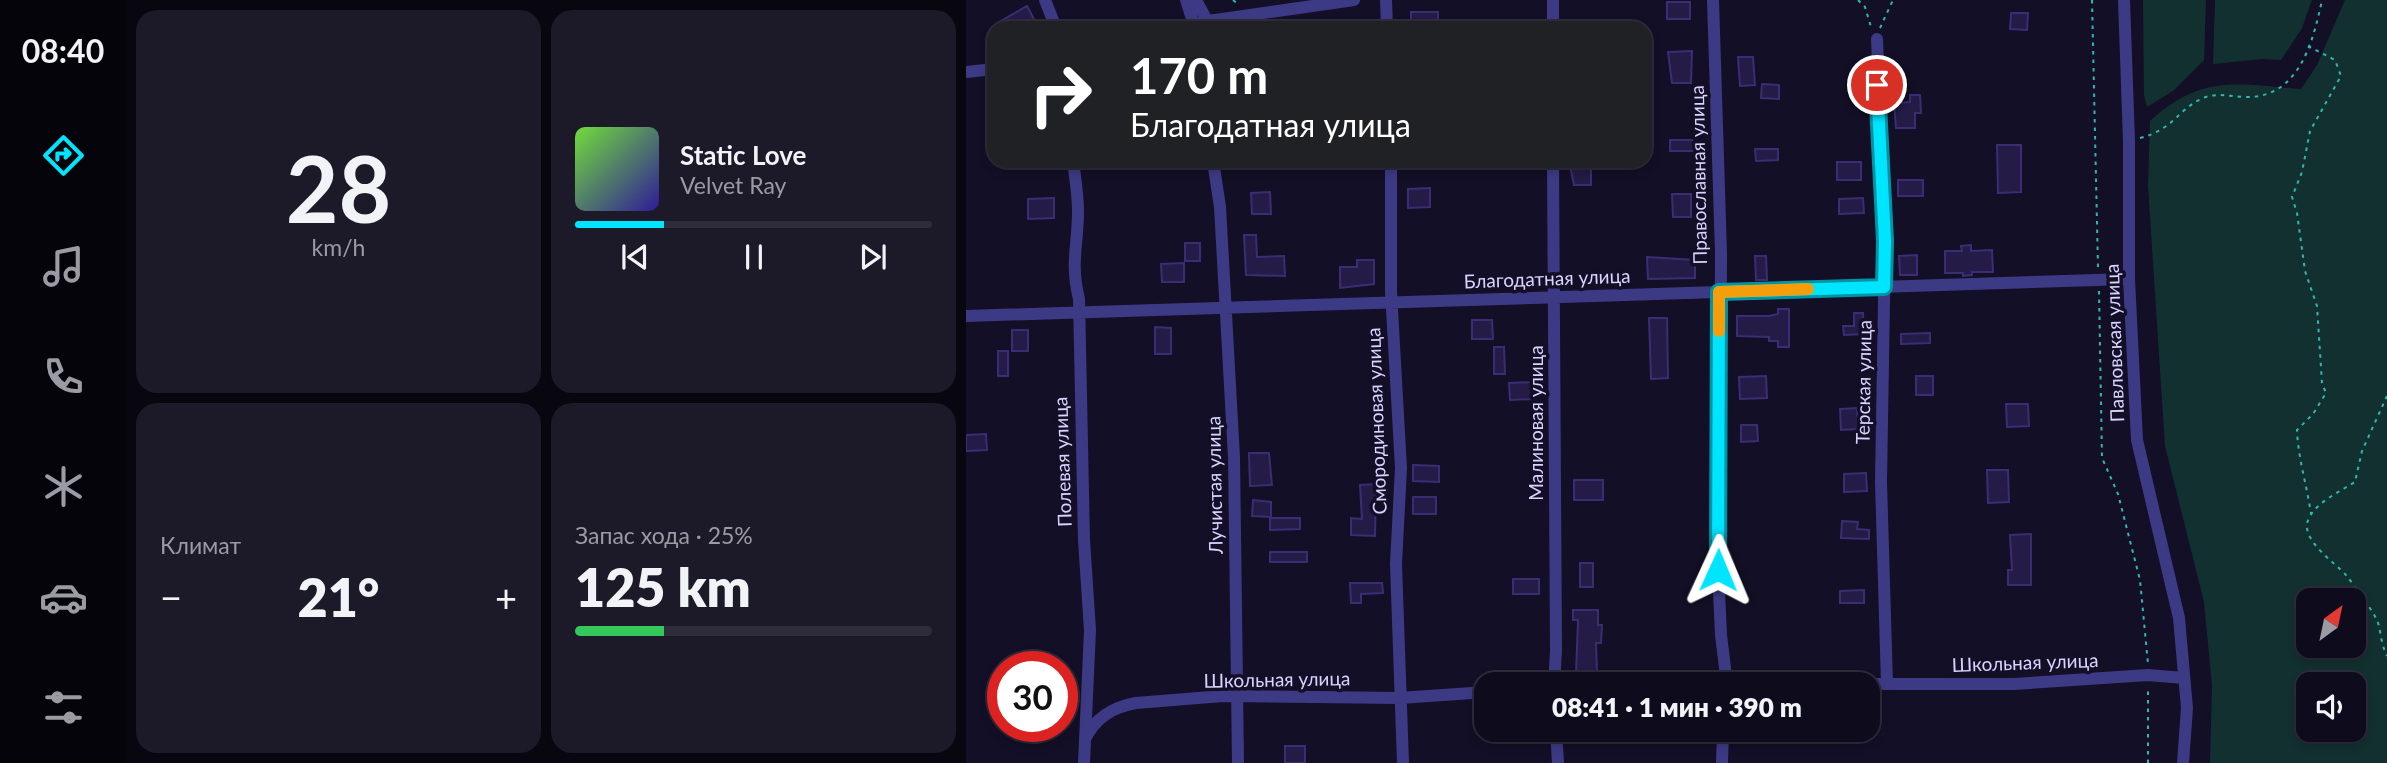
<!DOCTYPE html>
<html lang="ru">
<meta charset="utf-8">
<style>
:root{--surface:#0e0b1c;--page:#1c1929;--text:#f1f3f6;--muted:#9b9ba3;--line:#2e2b3b;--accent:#00e5ff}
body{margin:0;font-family:Lato,sans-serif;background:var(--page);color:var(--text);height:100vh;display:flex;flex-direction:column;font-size:26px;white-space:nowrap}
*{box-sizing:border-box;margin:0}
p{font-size:23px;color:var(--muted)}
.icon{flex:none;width:38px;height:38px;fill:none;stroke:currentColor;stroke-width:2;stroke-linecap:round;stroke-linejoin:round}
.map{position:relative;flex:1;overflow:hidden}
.details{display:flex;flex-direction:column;gap:10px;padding:10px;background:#08060f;width:840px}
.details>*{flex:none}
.top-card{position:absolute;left:21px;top:21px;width:665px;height:147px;border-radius:21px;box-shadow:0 4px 10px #0003,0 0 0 2px var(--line);background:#202124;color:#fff;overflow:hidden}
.needle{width:46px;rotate:33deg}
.controls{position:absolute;left:1330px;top:588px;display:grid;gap:14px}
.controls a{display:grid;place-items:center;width:70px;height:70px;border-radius:14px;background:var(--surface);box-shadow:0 4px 10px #0003,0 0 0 2px var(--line);font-size:35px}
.speed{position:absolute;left:21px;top:651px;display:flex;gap:14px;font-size:35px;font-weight:700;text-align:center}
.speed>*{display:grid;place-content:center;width:91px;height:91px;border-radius:50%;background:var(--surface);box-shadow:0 4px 10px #0003,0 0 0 2px var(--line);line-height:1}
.speed .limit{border:10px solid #d22;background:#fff;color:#111}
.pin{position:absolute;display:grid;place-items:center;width:60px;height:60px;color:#fff;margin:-30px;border:4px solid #fff;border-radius:50%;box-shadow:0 2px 7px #0007}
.me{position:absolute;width:77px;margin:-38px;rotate:1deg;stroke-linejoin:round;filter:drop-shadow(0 0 5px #0008)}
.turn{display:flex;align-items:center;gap:24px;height:147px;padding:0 28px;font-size:32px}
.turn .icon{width:91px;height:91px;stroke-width:2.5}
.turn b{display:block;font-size:49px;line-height:60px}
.big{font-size:52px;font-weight:800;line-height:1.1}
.details .tile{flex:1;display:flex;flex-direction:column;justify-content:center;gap:10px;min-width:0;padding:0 24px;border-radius:21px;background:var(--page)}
.details .dial{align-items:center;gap:0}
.dial b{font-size:91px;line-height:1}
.song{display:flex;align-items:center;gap:21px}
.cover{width:84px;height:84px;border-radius:10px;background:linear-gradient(135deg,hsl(100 70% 55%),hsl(250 70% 35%))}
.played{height:7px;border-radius:4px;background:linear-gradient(90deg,var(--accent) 25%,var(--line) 25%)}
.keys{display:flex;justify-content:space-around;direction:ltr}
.heat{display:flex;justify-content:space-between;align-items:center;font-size:38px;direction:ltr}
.charge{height:10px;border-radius:5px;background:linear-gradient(90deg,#34c759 25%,var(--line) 0)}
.details .tiles{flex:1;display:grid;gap:10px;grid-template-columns:repeat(2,1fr)}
.trip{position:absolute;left:508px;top:672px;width:406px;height:70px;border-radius:21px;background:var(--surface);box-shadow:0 4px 10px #0003,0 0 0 2px var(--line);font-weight:800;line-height:70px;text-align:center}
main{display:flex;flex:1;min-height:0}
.dock{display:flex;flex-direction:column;width:126px;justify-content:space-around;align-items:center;background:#06040b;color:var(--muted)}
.dock .icon{width:49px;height:49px}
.dock .active{color:var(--accent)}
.dock b{font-size:32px;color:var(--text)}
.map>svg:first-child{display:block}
</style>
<main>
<nav class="dock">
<b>08:40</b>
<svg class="icon active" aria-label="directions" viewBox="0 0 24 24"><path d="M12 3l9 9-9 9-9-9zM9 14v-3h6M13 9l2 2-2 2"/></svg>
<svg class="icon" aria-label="music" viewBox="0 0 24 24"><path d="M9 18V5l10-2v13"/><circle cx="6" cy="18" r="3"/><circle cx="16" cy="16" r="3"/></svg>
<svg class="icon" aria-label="phone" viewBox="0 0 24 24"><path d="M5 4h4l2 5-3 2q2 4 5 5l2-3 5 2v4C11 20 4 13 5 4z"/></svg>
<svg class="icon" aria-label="climate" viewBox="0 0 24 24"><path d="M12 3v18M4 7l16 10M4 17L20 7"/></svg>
<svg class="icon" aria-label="car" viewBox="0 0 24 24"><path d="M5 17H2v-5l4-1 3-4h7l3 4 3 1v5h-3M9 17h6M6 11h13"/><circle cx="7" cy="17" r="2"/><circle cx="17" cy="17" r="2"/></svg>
<svg class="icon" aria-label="filters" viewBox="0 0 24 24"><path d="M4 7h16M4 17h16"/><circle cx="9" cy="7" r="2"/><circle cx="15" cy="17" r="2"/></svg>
</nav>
<section class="details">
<div class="tiles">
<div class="tile dial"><b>28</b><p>km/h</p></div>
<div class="tile">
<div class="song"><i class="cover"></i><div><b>Static Love</b><p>Velvet Ray</p></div></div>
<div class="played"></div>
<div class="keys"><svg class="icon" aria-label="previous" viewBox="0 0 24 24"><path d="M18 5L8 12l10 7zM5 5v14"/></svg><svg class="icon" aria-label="pause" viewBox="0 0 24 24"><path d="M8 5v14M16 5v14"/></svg><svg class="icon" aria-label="next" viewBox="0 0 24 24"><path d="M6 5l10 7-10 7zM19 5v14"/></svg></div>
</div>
<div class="tile"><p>Климат</p>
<div class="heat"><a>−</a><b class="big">21°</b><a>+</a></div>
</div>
<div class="tile"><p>Запас хода · 25%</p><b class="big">125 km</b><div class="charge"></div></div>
</div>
</section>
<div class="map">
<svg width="1421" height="763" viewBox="0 0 1421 763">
<rect width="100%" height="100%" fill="#130f26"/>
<path fill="#12302f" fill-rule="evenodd" d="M1177 0H1240L1238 60 1207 91 1181 107 1178 95Z
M1249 0H1346L1336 28 1315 60 1296 59 1247 64Z
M1379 0H1421V763H1244L1246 686 1238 602 1199 446 1182 186 1184 121C1235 74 1272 84 1335 89L1351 65ZM1342 600H1388V646H1342ZM1342 684H1388V730H1342Z"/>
<path fill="#241b47" stroke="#3b2d73" stroke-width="2" d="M701 2H724V19H701Z
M61 6 70 23 61 28H37L33 22Z
M445 12H472V24H456V28H445Z
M1045 13H1062L1061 30 1044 29Z
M726 51 725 83H706L702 52Z
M772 57H787L789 85 774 86Z
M796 84 813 85V99L795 98Z
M944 95H954L955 113H949V128H930L928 103 944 102Z
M704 140H731V151H704Z
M1031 145H1055V192L1032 193Z
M789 149H812V160L790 161Z
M603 161H625V185H608Z
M871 162H895V180H871Z
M932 180H957V196H932Z
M464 188V207L442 208V189Z
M304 192 305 214H286L285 193Z
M706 194H725V217H707Z
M88 198V218L62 219V199Z
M897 198 898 213 873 214V199Z
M278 235H290L291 257 318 256 319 276 280 275Z
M219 243H234V261H219Z
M1005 245V251L1026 250 1027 272H1006V275L997 276V273H979V251H996L995 246Z
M951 255V275H934L933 256Z
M789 256H800L801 280H790Z
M681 257 729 260V278L682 279Z
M391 260H408V284L374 288V267H391Z
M218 263V282H196L195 264Z
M812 309H823V347H812V341H803V337L771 336V316H803L812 314Z
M888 313H897L898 334 878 335 877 326H888Z
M683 318H701L702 378 685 379Z
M506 320H526L527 339H506Z
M189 327 205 328V354H189Z
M46 330H62V351H46Z
M964 333V343L935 344V334Z
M528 347H538L539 374H528Z
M32 351H42V376H32Z
M800 376 801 398 774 399 773 377Z
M950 376H967V395H950Z
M568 382 569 399 544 400 543 383Z
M1040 404H1062L1063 426 1041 427Z
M891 408 892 429 875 430 874 409Z
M775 425H791L792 441 775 442Z
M20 434 21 450 0 451V435Z
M283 453H303L306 485 284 486Z
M447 465 473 466V482L447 481Z
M1021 470H1042L1043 502 1022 503Z
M900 473 901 491 878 492V474Z
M608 480H637V500H608Z
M410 484 409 536 385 535V518L396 519 394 485Z
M447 497H470V514H447Z
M287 500 305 502V517L286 516Z
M304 518H334V529L304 530Z
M876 521 892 522 891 529 903 530V539L875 538Z
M1065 534V585H1042V570H1046L1044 535Z
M304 552H341V562H304Z
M614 563H627V587H614Z
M547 579H573V594H547Z
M384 583H416L417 593 395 594V603H385Z
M898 590V603H874V591Z
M607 610H632V625H636L635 643H630L631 673 610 674 612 620H607Z
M319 746H339V763H319Z"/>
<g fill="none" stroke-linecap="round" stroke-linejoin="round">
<path stroke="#2fb8b0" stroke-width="2" stroke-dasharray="3.5 5" stroke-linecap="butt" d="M267 0 272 4
M892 0 899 7 905 27
M1126 0 1132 268
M914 28 927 0
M1342 46 1369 60 1375 76 1344 131 1336 172 1326 197 1331 213 1339 271 1351 306 1356 383 1360 393 1347 414 1331 430C1332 458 1341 486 1345 514
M1174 138C1207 130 1211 110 1237 98 1252 92 1265 97 1280 97 1333 98 1347 42 1356 0
M1133 291 1136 458 1152 494 1174 580 1182 664
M1421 396 1396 451 1389 482C1375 491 1344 505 1341 524 1339 543 1368 562 1380 575 1390 588 1403 605 1411 620 1415 629 1414 642 1421 656
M1182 763V687"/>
<path stroke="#3d3a85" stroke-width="12" d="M79 0 90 28
M220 0 229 28
M230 0 245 28
M420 0 421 28
M587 0V28
M747 0 755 253 754 514 751 548 755 635 761 684
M1158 0 1163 141V279L1171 440 1213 618 1221 708 1217 763
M217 28 242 21 388 0
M911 39 919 241 915 482 921 684
M0 72 28 69
M107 161C109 177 112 194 112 211 112 246 104 262 113 299L118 540 124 630 118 763
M247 161 254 207 268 457 272 763
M425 161V292L435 468 430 564 437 763
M587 161 590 651 588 684
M0 316 1163 279
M689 684H893
M901 684H1048L1182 675 1218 678
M590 730 592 763
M119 739C130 717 147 707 170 703L257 696 434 698 520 692
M756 763 757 730"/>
</g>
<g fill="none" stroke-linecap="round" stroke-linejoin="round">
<defs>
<path id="route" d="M752 570 753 292 918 287 919 241 911 85"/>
</defs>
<use href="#route" stroke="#0095a6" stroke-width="18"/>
<use href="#route" stroke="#00e5ff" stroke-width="12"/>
<path stroke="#f59e0b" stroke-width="12" d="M753 331V292L842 289"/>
</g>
<g text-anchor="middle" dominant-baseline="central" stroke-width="7" stroke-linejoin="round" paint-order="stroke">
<g font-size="19" fill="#d9d4ff" stroke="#130f26">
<text transform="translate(732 175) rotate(-91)">Православная улица</text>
<text transform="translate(581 278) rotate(-2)">Благодатная улица</text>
<text transform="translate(1148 343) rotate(-92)">Павловская улица</text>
<text transform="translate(897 382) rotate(-89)">Терская улица</text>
<text transform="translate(410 421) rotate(-92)">Смородиновая улица</text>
<text transform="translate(569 423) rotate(-90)">Малиновая улица</text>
<text transform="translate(96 462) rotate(-92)">Полевая улица</text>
<text transform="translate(248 485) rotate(-91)">Лучистая улица</text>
<text transform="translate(1059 662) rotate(-2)">Школьная улица</text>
<text transform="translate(311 679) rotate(-1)">Школьная улица</text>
</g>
</g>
</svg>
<div class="controls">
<a><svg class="needle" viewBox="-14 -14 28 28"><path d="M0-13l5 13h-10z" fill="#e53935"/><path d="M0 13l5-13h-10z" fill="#9b9ba3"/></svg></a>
<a><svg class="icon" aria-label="sound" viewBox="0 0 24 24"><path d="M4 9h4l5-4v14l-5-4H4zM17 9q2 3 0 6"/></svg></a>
</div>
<div class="speed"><div class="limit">30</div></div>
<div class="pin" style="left:911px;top:85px;background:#d93025"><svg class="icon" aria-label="arrive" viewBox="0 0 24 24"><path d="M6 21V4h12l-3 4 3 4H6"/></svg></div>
<svg class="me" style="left:752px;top:570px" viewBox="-20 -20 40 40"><path d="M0-17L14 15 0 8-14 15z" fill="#00e5ff" stroke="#fff" stroke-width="4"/></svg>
<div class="trip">08:41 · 1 мин · 390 m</div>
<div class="top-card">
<div class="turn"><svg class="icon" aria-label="right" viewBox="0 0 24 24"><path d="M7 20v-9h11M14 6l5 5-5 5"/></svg><div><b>170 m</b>Благодатная улица</div></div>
</div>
</div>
</main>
